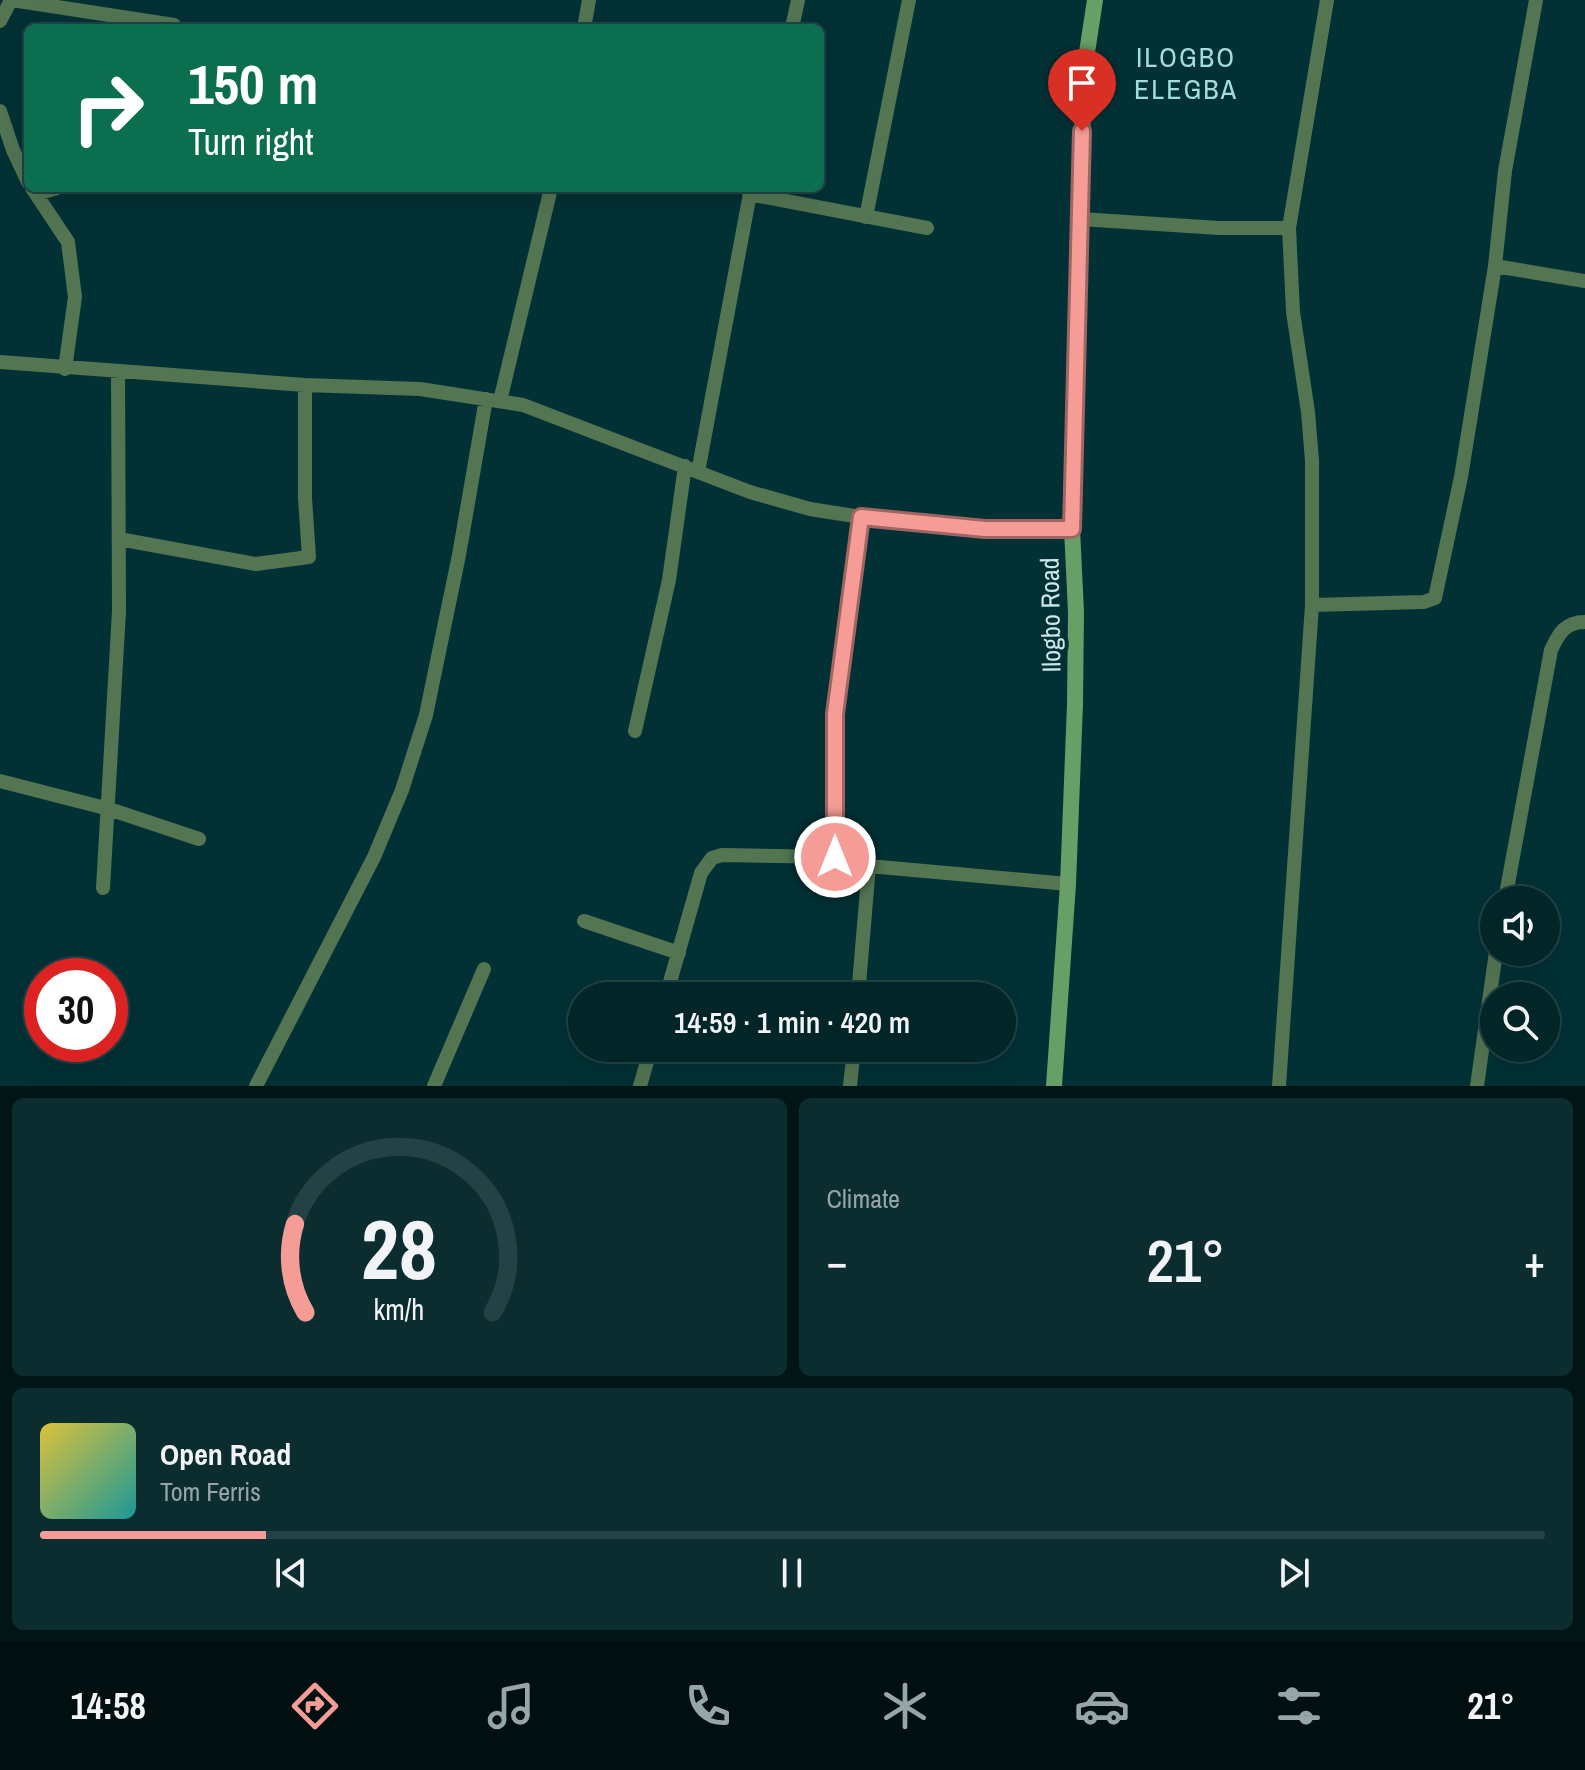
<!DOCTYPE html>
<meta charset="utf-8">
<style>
:root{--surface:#022528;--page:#0c2d30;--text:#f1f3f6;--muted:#96a5a8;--line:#234245;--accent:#f59c96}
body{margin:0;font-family:"Archivo Narrow",sans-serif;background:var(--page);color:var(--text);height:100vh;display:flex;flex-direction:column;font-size:30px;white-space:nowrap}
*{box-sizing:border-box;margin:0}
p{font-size:26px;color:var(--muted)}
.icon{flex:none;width:44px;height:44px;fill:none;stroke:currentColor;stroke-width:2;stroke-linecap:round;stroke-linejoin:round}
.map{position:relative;height:1086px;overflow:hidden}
.side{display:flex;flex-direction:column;gap:12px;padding:12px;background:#011416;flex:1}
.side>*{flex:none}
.guide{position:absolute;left:24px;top:24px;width:800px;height:168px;border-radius:12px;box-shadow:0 8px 32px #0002,0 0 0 2px var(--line);background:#0b6e4f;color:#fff;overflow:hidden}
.fabs{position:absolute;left:1480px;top:886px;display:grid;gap:16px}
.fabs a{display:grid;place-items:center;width:80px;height:80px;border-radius:50%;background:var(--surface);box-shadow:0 8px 32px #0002,0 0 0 2px var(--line);font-size:40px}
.speed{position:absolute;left:24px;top:958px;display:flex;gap:16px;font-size:40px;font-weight:700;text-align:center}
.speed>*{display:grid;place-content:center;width:104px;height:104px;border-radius:50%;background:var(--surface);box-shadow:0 8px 32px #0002,0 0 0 2px var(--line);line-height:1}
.speed .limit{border:12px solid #d22;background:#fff;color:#111}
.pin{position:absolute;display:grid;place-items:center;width:68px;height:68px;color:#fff;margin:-82px -34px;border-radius:50% 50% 50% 0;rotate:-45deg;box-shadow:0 0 8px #0007}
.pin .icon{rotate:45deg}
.me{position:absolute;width:88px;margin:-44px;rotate:0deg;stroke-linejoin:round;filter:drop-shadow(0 0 6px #0008)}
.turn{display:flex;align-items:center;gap:28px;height:168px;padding:0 32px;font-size:36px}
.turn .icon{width:104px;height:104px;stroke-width:2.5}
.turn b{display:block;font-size:56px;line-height:68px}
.big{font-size:60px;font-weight:600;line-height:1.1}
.side .tile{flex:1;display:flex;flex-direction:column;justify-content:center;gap:12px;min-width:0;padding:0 28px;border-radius:12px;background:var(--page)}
.side .dial{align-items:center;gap:0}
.dial svg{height:208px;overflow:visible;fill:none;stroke:var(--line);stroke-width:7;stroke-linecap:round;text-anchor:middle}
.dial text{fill:var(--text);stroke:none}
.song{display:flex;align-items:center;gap:24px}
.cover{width:96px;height:96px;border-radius:12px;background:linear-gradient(135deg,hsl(50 70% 55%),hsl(180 70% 35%))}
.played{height:8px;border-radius:4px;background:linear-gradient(90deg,var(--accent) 15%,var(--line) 15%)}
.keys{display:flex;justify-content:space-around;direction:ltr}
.heat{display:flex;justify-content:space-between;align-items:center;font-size:44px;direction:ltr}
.side .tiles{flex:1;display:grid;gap:12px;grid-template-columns:1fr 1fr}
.tile:last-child{grid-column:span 2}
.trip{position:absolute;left:568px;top:982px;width:448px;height:80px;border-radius:40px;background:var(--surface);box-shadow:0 8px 32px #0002,0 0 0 2px var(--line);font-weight:600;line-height:80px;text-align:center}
.menu{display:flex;height:128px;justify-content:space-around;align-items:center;background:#010f10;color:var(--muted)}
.menu .icon{width:56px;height:56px}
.menu .current{color:var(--accent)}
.menu b{font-size:36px;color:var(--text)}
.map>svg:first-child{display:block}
</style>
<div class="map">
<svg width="1585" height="1086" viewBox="0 0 1585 1086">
<rect width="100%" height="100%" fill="#023135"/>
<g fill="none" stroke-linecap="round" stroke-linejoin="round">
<path stroke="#537552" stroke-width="14" d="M12 0 174 25
M0 21 11 0
M584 28 589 0
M792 28 798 0
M0 111 13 150 28 182
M32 188 68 242 75 297 65 369
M37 194 57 188
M749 194 927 228
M866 217 909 0
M1080 219 1219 228H1289
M1495 266 1585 281
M0 362 305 385 420 389 523 405 750 492 810 509 861 517 985 529H1072
M500 401 551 188
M698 472 751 188
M119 539 256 564 309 557 305 498V385
M1312 605 1424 602 1435 598 1461 477 1495 266 1505 171 1536 0
M635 731 669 580 685 466
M0 781 109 809 199 839
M835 857V714L861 517
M103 888 119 611 118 371
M1505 900 1551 650C1559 633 1565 622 1585 622
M584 921 679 953
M666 996 701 873 712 858 722 855 835 857 869 866 1068 884
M858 996 869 866
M256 1086 374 857 402 790 426 715 459 555 486 399
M434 1086 484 969
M640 1086 651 1048
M850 1086 854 1048
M1279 1086 1312 605V461L1308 412 1293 312 1289 228 1327 0
M1477 1086 1496 952"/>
<path stroke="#689f66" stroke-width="16" d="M1054 1086 1068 884 1075 704 1076 612 1072 529 1084 72 1095 0"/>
</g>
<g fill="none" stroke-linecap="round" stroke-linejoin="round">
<defs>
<path id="route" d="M835 857V714L861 517 985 529H1072L1082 131"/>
</defs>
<use href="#route" stroke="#9f6562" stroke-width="20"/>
<use href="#route" stroke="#f59c96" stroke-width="14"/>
</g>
<g text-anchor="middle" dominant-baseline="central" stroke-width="8" stroke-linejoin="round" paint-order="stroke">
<g font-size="26" fill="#cbe7e9" stroke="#023135">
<text transform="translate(1050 615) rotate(-91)">Ilogbo Road</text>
</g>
<g font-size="28" letter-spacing="2" fill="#a2dce1" stroke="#023135">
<text x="1186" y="57">ILOGBO<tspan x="1186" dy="32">ELEGBA</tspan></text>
</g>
</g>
</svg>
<div class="fabs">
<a><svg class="icon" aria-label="sound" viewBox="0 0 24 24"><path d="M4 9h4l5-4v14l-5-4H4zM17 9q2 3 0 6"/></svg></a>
<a><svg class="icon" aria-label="search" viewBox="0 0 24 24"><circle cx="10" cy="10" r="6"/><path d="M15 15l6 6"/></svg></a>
</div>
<div class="speed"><div class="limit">30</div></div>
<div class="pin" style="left:1082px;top:131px;background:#d93025"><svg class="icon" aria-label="arrive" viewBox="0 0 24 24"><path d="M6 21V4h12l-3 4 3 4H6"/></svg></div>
<svg class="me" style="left:835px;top:857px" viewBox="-20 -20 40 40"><circle r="17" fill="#f59c96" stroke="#fff" stroke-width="3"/><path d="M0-11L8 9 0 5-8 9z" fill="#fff"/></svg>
<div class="trip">14:59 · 1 min · 420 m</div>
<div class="guide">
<div class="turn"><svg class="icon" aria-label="right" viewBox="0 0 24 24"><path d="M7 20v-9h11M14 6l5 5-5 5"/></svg><div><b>150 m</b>Turn right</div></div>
</div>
</div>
<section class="side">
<div class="tiles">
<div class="tile dial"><svg viewBox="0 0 100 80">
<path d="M14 69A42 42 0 1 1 86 69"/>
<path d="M14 69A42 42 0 0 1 10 35" stroke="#f59c96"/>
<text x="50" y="56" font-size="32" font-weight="700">28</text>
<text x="50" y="72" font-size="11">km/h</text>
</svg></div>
<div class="tile"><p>Climate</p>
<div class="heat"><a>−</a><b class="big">21°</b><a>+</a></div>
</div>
<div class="tile">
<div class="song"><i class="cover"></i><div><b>Open Road</b><p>Tom Ferris</p></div></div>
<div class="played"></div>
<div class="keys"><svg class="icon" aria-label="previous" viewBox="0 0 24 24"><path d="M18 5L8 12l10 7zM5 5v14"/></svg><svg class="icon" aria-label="pause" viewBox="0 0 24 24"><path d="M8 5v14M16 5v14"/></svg><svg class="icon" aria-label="next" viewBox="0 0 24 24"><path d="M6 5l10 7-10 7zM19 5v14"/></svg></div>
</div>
</div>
</section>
<nav class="menu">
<b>14:58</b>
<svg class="icon current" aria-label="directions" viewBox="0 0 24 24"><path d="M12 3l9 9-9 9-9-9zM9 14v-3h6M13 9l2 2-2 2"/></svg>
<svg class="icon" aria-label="music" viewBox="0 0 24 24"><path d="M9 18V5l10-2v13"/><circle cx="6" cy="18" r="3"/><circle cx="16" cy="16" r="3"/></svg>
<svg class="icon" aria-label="phone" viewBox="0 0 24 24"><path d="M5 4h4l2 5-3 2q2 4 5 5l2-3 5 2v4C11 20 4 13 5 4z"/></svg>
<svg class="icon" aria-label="climate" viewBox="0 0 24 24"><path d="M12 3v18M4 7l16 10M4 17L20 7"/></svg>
<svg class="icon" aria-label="car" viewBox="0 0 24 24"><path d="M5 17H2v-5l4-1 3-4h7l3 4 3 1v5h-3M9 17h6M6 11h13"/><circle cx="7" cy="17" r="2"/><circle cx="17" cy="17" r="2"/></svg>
<svg class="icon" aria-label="filters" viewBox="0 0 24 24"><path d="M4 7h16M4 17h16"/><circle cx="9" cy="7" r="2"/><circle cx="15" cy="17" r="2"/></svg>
<b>21°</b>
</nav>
